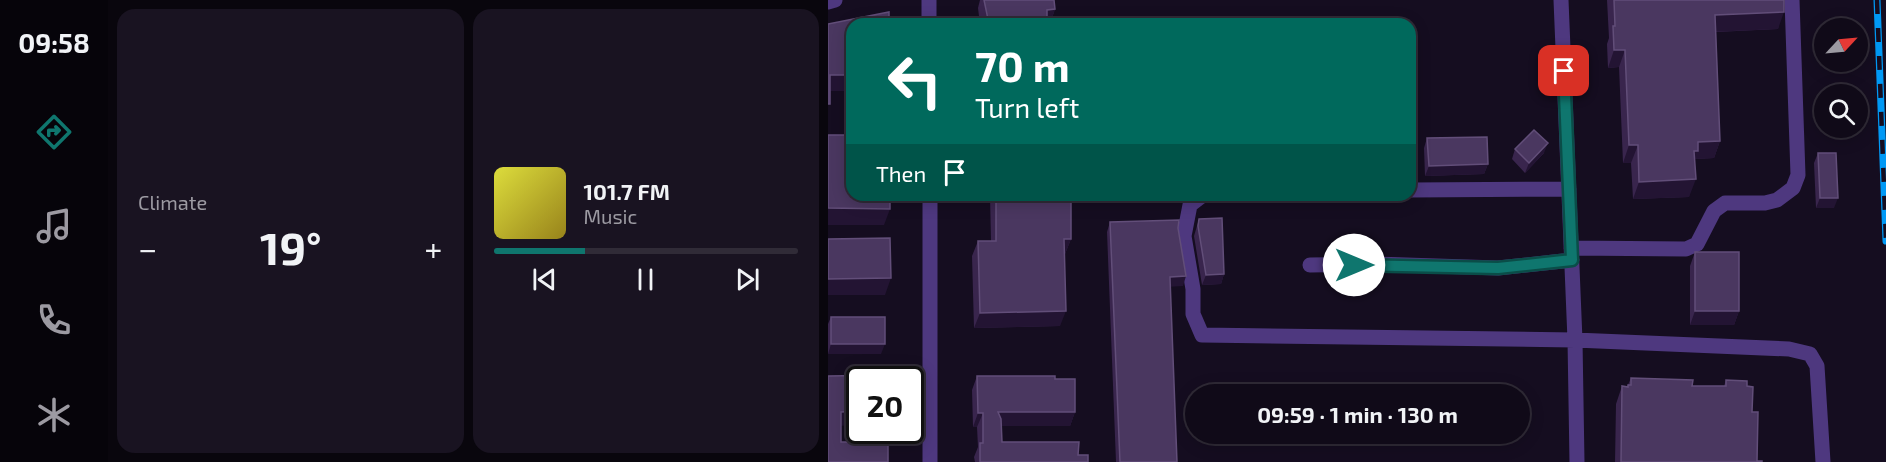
<!DOCTYPE html>
<meta charset="utf-8">
<style>
:root{--surface:#100a18;--page:#191321;--text:#f1f3f6;--muted:#9c9aa2;--line:#302b37;--accent:#0f766e}
body{margin:0;font-family:"Exo 2",sans-serif;background:var(--page);color:var(--text);height:100vh;display:flex;flex-direction:column;font-size:22px;white-space:nowrap}
*{box-sizing:border-box;margin:0}
p{font-size:20px;color:var(--muted)}
.icon{flex:none;width:33px;height:33px;fill:none;stroke:currentColor;stroke-width:2;stroke-linecap:round;stroke-linejoin:round}
.map{position:relative;flex:1;overflow:hidden}
.sheet{display:flex;flex-direction:column;gap:9px;padding:9px;background:#09060d;width:720px}
.sheet>*{flex:none}
.hud{position:absolute;left:18px;top:18px;width:570px;height:183px;border-radius:18px;box-shadow:0 3px 15px #0003,0 0 0 2px var(--line);background:#00695c;color:#fff;overflow:hidden}
.needle{width:39px;rotate:64deg}
.controls{position:absolute;left:986px;top:18px;display:grid;gap:12px}
.controls a{display:grid;place-items:center;width:54px;height:54px;border-radius:50%;background:var(--surface);box-shadow:0 3px 15px #0003,0 0 0 2px var(--line);font-size:30px}
.speed{position:absolute;left:18px;top:366px;display:flex;gap:12px;font-size:30px;font-weight:700;text-align:center}
.speed>*{display:grid;place-content:center;width:78px;height:78px;border-radius:50%;background:var(--surface);box-shadow:0 3px 15px #0003,0 0 0 2px var(--line);line-height:1}
.speed .limit{border:3px solid #111;border-radius:9px;background:#fff;color:#111}
.pin{position:absolute;display:grid;place-items:center;width:51px;height:51px;color:#fff;margin:-26px;border-radius:12px;box-shadow:0 3px 9px #0006}
.me{position:absolute;width:66px;margin:-33px;rotate:90deg;stroke-linejoin:round;filter:drop-shadow(0 0 4px #0008)}
.turn{display:flex;align-items:center;gap:21px;height:126px;padding:0 30px;font-size:27px}
.turn .icon{width:78px;height:78px;stroke-width:2.5}
.turn b{display:block;font-size:42px;line-height:51px}
.then{display:flex;align-items:center;height:57px;padding:0 30px;background:#0003;gap:12px;font-size:22px}
.big{font-size:45px;font-weight:700;line-height:1.1}
.sheet .widget{flex:1;display:flex;flex-direction:column;justify-content:center;gap:9px;min-width:0;padding:0 21px;border-radius:18px;background:var(--page)}
.song{display:flex;align-items:center;gap:18px}
.cover{width:72px;height:72px;border-radius:9px;background:linear-gradient(135deg,hsl(60 70% 55%),hsl(50 70% 35%))}
.played{height:6px;border-radius:3px;background:linear-gradient(90deg,var(--accent) 30%,var(--line) 30%)}
.keys{display:flex;justify-content:space-around;direction:ltr}
.heat{display:flex;justify-content:space-between;align-items:center;font-size:33px;direction:ltr}
.sheet .tiles{flex:1;display:grid;gap:9px;grid-template-columns:repeat(2,1fr)}
.trip{position:absolute;left:357px;top:384px;width:345px;height:60px;border-radius:30px;background:var(--surface);box-shadow:0 3px 15px #0003,0 0 0 2px var(--line);font-weight:700;line-height:60px;text-align:center}
main{display:flex;flex:1;min-height:0}
.dock{display:flex;flex-direction:column;width:108px;justify-content:space-around;align-items:center;background:#06040a;color:var(--muted)}
.dock .icon{width:42px;height:42px}
.dock .selected{color:var(--accent)}
.dock b{font-size:27px;color:var(--text)}
.map>svg:first-child{display:block}
</style>
<main>
<nav class="dock">
<b>09:58</b>
<svg class="icon selected" aria-label="directions" viewBox="0 0 24 24"><path d="M12 3l9 9-9 9-9-9zM9 14v-3h6M13 9l2 2-2 2"/></svg>
<svg class="icon" aria-label="music" viewBox="0 0 24 24"><path d="M9 18V5l10-2v13"/><circle cx="6" cy="18" r="3"/><circle cx="16" cy="16" r="3"/></svg>
<svg class="icon" aria-label="phone" viewBox="0 0 24 24"><path d="M5 4h4l2 5-3 2q2 4 5 5l2-3 5 2v4C11 20 4 13 5 4z"/></svg>
<svg class="icon" aria-label="climate" viewBox="0 0 24 24"><path d="M12 3v18M4 7l16 10M4 17L20 7"/></svg>
</nav>
<section class="sheet">
<div class="tiles">
<div class="widget"><p>Climate</p>
<div class="heat"><a>−</a><b class="big">19°</b><a>+</a></div>
</div>
<div class="widget">
<div class="song"><i class="cover"></i><div><b>101.7 FM</b><p>Music</p></div></div>
<div class="played"></div>
<div class="keys"><svg class="icon" aria-label="previous" viewBox="0 0 24 24"><path d="M18 5L8 12l10 7zM5 5v14"/></svg><svg class="icon" aria-label="pause" viewBox="0 0 24 24"><path d="M8 5v14M16 5v14"/></svg><svg class="icon" aria-label="next" viewBox="0 0 24 24"><path d="M6 5l10 7-10 7zM19 5v14"/></svg></div>
</div>
</div>
</section>
<div class="map">
<svg width="1058" height="462" viewBox="0 0 1058 462">
<rect width="100%" height="100%" fill="#150d20"/>
<g fill="none" stroke-linecap="round" stroke-linejoin="round">
<path stroke="#4e387f" stroke-width="15" d="M101 0V24
M733 0 747 340 749 462
M0 2 7 0
M582 190 741 189
M102 195V462
M375 195 362 205 356 236 365 289V314L374 335 747 340 961 349 982 354 989 366 995 462
M743 248 858 249 869 244 886 211 897 203H937L949 200 965 188 970 175 964 0
M482 265 547 264 670 268 744 260"/>
<defs>
<path id="rail" d="M1049 0 1058 241"/>
</defs>
<use href="#rail" stroke="#0199f5" stroke-width="7"/>
<use href="#rail" stroke="#150d20" stroke-width="4.5" stroke-dasharray="14" stroke-linecap="butt"/>
</g>
<path fill="#39254d" d="M152 0H226L227 9 222 24H152L150 8Z
M779 0H956L950 29 888 32 892 141 886 158 867 159 861 197 805 199 803 163H795L791 67 780 68 779 44 781 38Z
M599 138 660 164 656 174 597 176 596 148Z
M687 149 716 153 697 173 684 159Z
M990 153 1006 208H988L986 163Z
M162 195H243V239L237 254H236L232 326 146 328 144 256 150 241H163Z
M371 219 396 274 393 284 374 285 366 236Z
M282 222 350 228 355 286H342L349 462H288L279 232Z
M867 252 911 311 906 325H862V266Z
M3 317 53 354H0V324Z
M149 376 227 379 247 412 242 426H173L174 442 250 455 260 462H147L146 457 150 447 149 427H145L144 390Z
M803 378 864 386H896L898 380 919 386 924 412 929 461 934 462H787L788 404 794 386 799 387Z"/>
<path fill="#231433" d="M227 9 222 24H214L219 10Z
M956 12 950 29 881 32 887 15Z
M786 50H797L791 67 780 68Z
M24 69V85L22 91H0L2 75Z
M892 141 886 158 867 159 860 168 870 142Z
M720 143 716 153 697 173 701 163Z
M801 145H810L803 163H795Z
M660 164 656 174 597 176 601 166Z
M868 179 861 197 805 199 811 182Z
M992 198H1010L1006 208H988Z
M0 208 62 209 56 225H0Z
M236 239H243L237 254H230Z
M396 274 393 284 374 285 378 275Z
M358 276 355 286 338 287 342 277Z
M63 278 57 295H0V279Z
M238 311 232 326 146 328 152 313Z
M867 311H911L906 325H862Z
M3 344H57L53 354H0Z
M32 411V425L8 426 13 412Z
M170 412H247L242 426H164Z
M150 413H155L149 427H145Z"/>
<path fill="#4a3760" stroke="#624e79" stroke-width="1.5" d="M156 0H226L227 9 219 10V24H161Z
M786 0H956V12L887 15 892 141 870 142V151H866L868 179 811 182 810 145H801L797 50H786L785 26H787Z
M61 12V24H24V75H2V104H0V24Z
M706 130 720 143 701 163 687 149Z
M0 135H24V195H62V209L0 208Z
M659 137 660 164 601 166 599 138Z
M990 153H1008L1010 198H992Z
M168 195H243V239H236L238 311 152 313 150 241H168Z
M394 218 396 274 378 275 370 226 371 219Z
M351 220 350 228 358 276 342 277V278L349 462H292L282 222Z
M62 238 63 278 0 279V239Z
M867 252H911V311H867Z
M3 317H57V344H3Z
M60 375V380H32V411L13 412V442H60V462H0V376Z
M149 376H227V379H247V412H170L173 419 174 442H251L250 455H260V462H152V443H155V413H150Z
M803 378 865 380 864 386H898V380L919 381V386L925 387 924 412H930L929 461H934V462H793L794 386 800 387V385H803Z"/>
<g fill="none" stroke-linecap="round" stroke-linejoin="round">
<defs>
<path id="route" d="M526 265 670 268 744 260 736 71"/>
</defs>
<use href="#route" stroke="#0a4d48" stroke-width="15"/>
<use href="#route" stroke="#0f766e" stroke-width="10"/>
</g>
</svg>
<div class="controls">
<a><svg class="needle" viewBox="-14 -14 28 28"><path d="M0-13l5 13h-10z" fill="#e53935"/><path d="M0 13l5-13h-10z" fill="#9c9aa2"/></svg></a>
<a><svg class="icon" aria-label="search" viewBox="0 0 24 24"><circle cx="10" cy="10" r="6"/><path d="M15 15l6 6"/></svg></a>
</div>
<div class="speed"><div class="limit">20</div></div>
<div class="pin" style="left:736px;top:71px;background:#d93025"><svg class="icon" aria-label="arrive" viewBox="0 0 24 24"><path d="M6 21V4h12l-3 4 3 4H6"/></svg></div>
<svg class="me" style="left:526px;top:265px" viewBox="-20 -20 40 40"><circle r="19" fill="#fff"/><path d="M0-13L10 11 0 6-10 11z" fill="#0f766e"/></svg>
<div class="trip">09:59 · 1 min · 130 m</div>
<div class="hud">
<div class="turn"><svg class="icon" aria-label="left" viewBox="0 0 24 24"><path d="M17 20v-9H6M10 6l-5 5 5 5"/></svg><div><b>70 m</b>Turn left</div></div>
<div class="then">Then<svg class="icon" aria-label="arrive" viewBox="0 0 24 24"><path d="M6 21V4h12l-3 4 3 4H6"/></svg></div>
</div>
</div>
</main>
